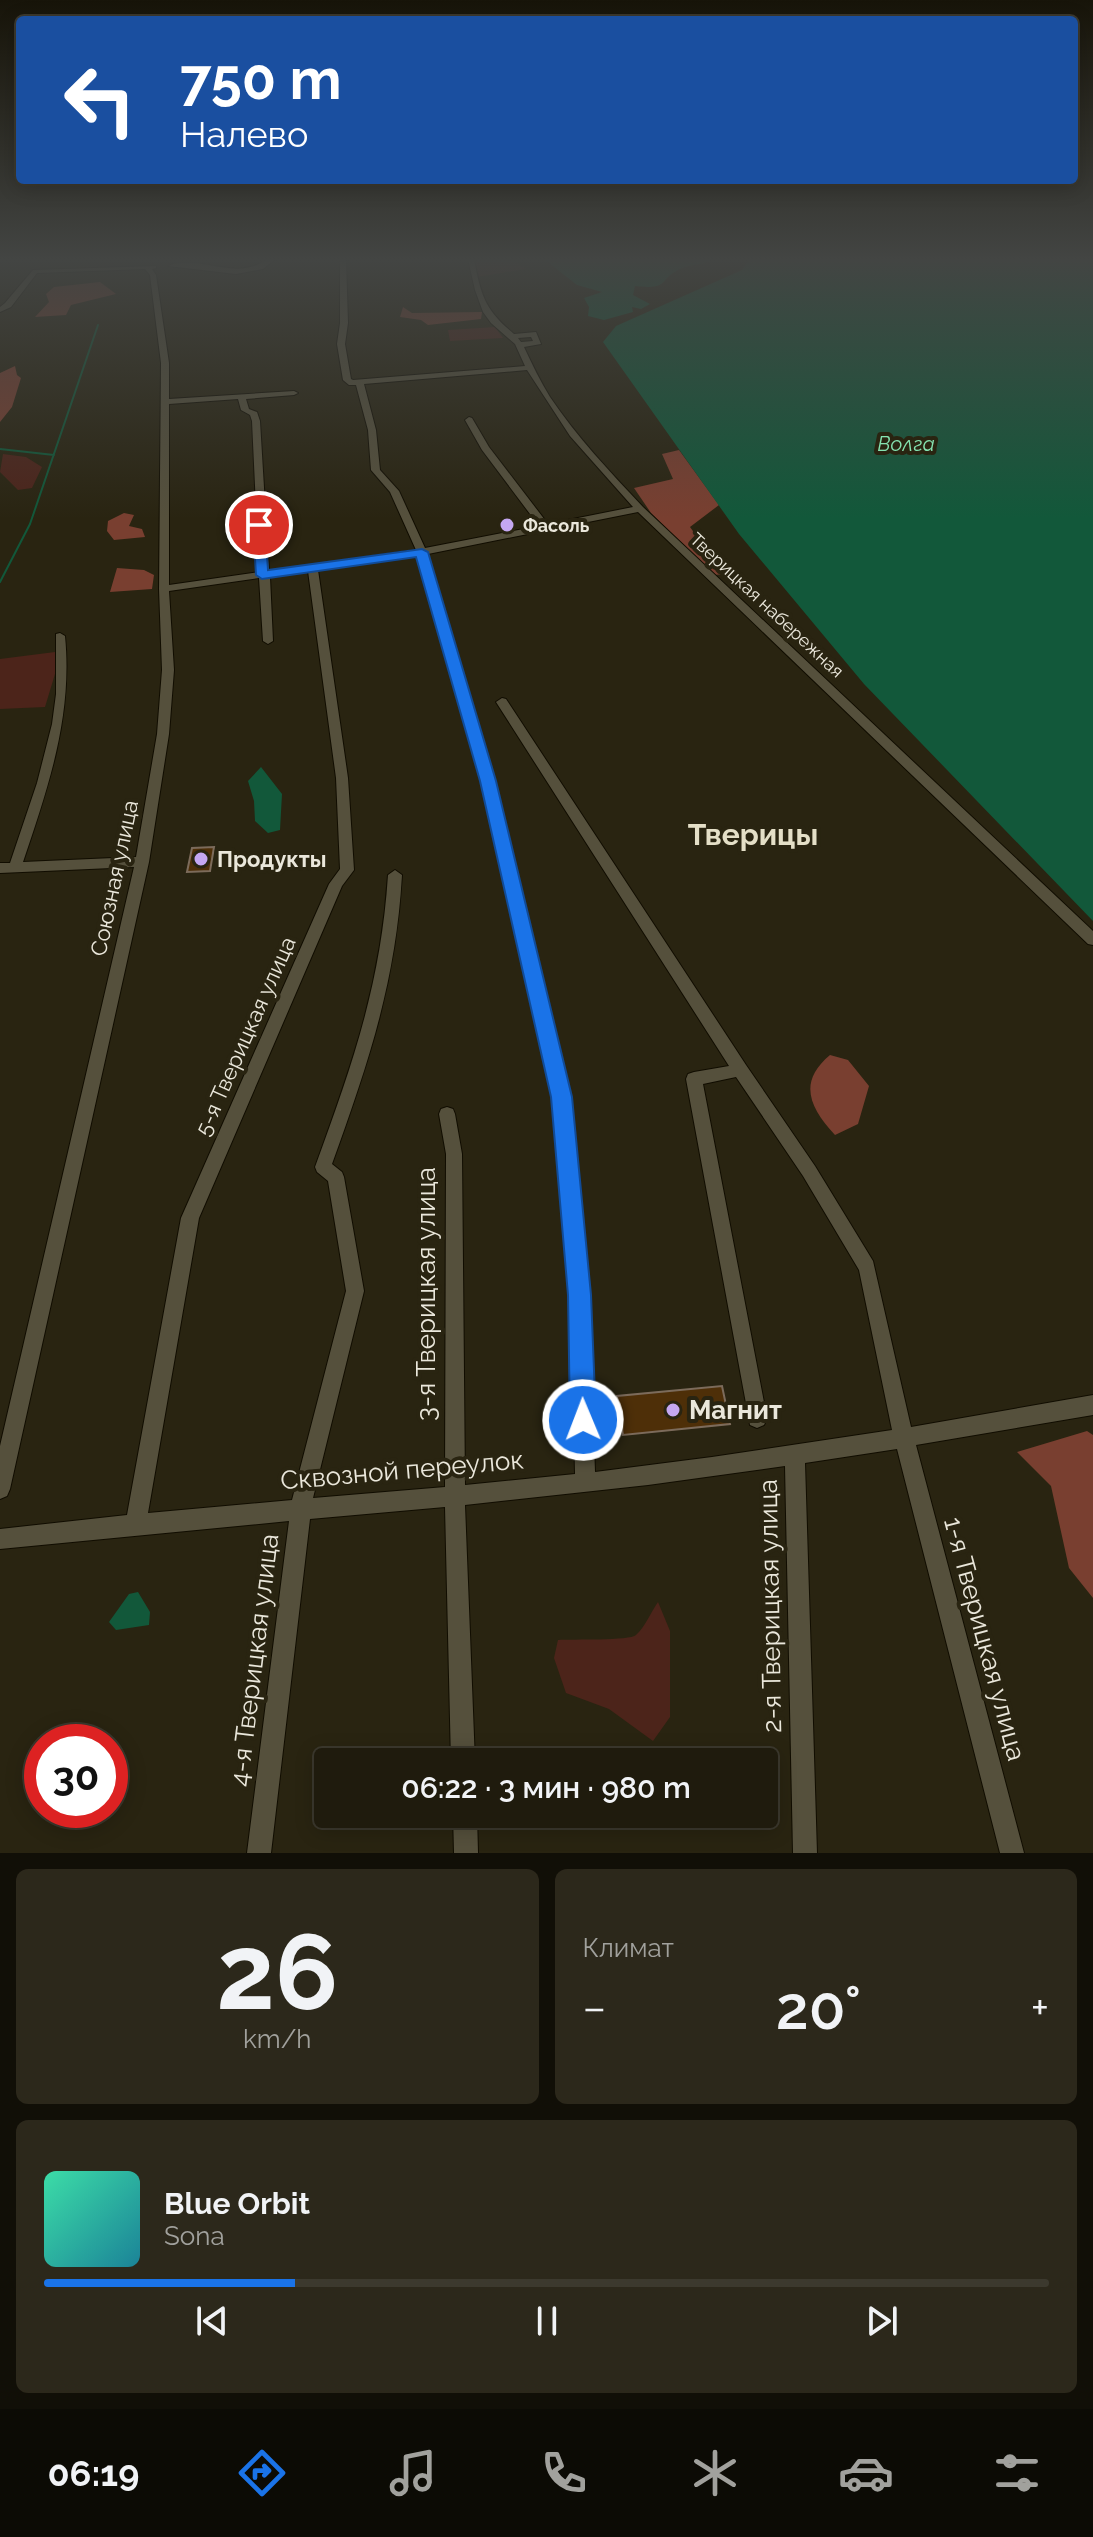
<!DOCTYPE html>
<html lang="ru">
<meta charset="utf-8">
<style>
:root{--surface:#1f1b0d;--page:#2c281b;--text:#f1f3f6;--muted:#a1a19d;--line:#3c392e;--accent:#1a73e8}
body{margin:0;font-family:Raleway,sans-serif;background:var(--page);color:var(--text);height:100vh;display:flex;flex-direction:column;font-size:30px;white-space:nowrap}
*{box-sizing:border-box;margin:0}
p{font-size:26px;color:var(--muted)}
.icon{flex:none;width:44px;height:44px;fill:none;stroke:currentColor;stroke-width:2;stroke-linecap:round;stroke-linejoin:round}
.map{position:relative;height:1853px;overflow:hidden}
.details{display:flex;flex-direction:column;gap:16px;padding:16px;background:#110f07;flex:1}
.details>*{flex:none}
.banner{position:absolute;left:16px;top:16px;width:1062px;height:168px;border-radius:8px;box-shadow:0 4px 20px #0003,0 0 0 2px var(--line);background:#1a4fa0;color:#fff;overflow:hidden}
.speed{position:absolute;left:24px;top:1724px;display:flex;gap:16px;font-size:40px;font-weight:700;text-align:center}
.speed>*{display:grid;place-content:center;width:104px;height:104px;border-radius:50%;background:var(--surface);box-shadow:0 4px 20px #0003,0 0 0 2px var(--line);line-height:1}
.speed .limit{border:12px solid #d22;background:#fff;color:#111}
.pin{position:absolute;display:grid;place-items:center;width:68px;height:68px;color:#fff;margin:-34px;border:4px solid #fff;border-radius:50%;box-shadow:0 2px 8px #0007}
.me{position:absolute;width:88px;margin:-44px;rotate:359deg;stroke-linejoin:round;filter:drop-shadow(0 0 6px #0008)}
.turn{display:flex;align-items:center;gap:28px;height:168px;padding:0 32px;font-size:36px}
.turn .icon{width:104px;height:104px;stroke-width:2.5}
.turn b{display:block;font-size:56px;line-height:68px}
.big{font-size:60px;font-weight:600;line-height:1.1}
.details .widget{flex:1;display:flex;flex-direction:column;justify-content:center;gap:12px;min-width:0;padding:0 28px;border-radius:12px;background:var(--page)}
.details .dial{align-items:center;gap:0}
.dial b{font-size:104px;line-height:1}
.song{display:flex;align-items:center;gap:24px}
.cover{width:96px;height:96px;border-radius:12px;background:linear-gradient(135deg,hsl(160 70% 55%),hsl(190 70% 35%))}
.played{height:8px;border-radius:4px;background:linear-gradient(90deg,var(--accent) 25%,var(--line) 25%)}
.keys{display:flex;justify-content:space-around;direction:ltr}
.heat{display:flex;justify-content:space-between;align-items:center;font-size:44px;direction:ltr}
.details .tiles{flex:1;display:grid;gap:16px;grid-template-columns:1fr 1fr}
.widget:last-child{grid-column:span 2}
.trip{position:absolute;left:314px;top:1748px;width:464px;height:80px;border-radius:8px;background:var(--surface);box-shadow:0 4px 20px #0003,0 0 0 2px var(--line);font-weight:600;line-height:80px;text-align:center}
.tab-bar{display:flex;height:128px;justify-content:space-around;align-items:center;background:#0c0b05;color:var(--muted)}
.tab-bar .icon{width:56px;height:56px}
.tab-bar .selected{color:var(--accent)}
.tab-bar b{font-size:36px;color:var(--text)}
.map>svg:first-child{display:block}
</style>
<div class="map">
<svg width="1093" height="1853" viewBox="0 0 1093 1853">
<rect width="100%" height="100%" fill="#292411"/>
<path fill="#4c241a" d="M474 259H512L526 269 477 277Z
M495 327 503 338 450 341 448 330Z
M3 454 26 457 42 467 32 488 18 490 0 472Z
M55 652 58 664 45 707 0 709V659Z
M658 1602 670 1631V1717L653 1741 609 1709 566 1693 554 1658 558 1640C572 1639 630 1641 636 1635 645 1627 651 1612 658 1602Z"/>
<path fill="#793f30" d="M100 282 116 294 71 305 66 315 35 317 49 302 46 294 54 287Z
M403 307 412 313 482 312 481 319 428 325 421 320 400 317Z
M15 366 17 375 21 378 12 407 0 422V373Z
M679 450 719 505 690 527 724 574 714 575 651 513 634 488 673 479 662 454Z
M124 513 134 515 129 526 142 529 145 537 114 540 107 531 108 521Z
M117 568 144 570 154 575 152 589 110 592Z
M830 1055 848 1060 869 1086 858 1124 835 1135C809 1107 798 1082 830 1055Z
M1087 1431 1093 1435V1598L1069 1568 1051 1486 1017 1452Z"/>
<path fill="#12583a" d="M544 259H712C702 266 690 264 680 269 657 280 671 290 635 286L633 295 650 304 641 309 632 307 633 312 604 320 588 316 589 307 584 298 602 292 577 285Z
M750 259H1093V921L864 684 739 534 603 342 616 326 742 270Z
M261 767 282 794 280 830 268 833 255 821 254 801 248 781Z
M138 1592 150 1612 149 1625 116 1630 109 1622 129 1594Z"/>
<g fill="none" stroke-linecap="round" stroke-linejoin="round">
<path stroke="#12583a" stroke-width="2" d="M0 449 54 455
M0 582 30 524 98 325"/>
</g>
<path fill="#4e2f08" stroke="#7c6b5b" stroke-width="2" d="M214 847 210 871 187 872 192 848Z
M722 1386 730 1424 623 1435 617 1396Z"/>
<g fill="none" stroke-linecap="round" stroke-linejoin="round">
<defs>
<path id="minor" d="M267 259H275L263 269 236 274 168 266C200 253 235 283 267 259Z
M340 259H346L348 323 345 344 351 379 353 380 525 366 515 344 491 323 483 312 475 290 468 259H474C481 296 485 310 514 334L536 332 541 344 524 347C532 364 540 381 550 397 577 437 610 472 643 507L1093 931V945L1088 944 638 512 428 554 494 781 570 1097 589 1295 595 1472 712 1457 892 1430 859 1270 803 1176 736 1077 703 1084 767 1418 764 1425 757 1428 750 1425 686 1079 688 1074 694 1072 729 1066 496 702 502 698 506 699 746 1065 815 1166 873 1261 911 1427 1093 1395V1415L916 1445 1024 1853H1000L897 1449 805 1463 817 1853H793L785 1466 648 1485 465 1505 475 1762H451L445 1507 310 1519 271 1853H247L289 1521 0 1549V1529L127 1515 181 1218 329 884 340 869 336 778 308 571 270 577 273 641 268 644 263 641 259 578 169 591 174 670 169 734 149 862 10 1489 7 1496 0 1499V1446L134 867 0 873V863H10L37 783 52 724 56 694V634L60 633 65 636C73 716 48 788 23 862L136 857 157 734 162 670 159 589 161 363 150 275 145 269 37 273 11 307 0 312V307L5 303 33 270 156 266V268L152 269 156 275 169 363V399L294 391 298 393 294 395 246 399 249 409 257 412 260 421 269 571 416 550 390 492 371 470 368 430 356 385H349L343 380 337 344 340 323ZM531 337 533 341 521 342 518 338ZM527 370 570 436 633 507 548 524 489 447 472 418 469 417 465 420 482 450 539 526 425 548 399 491 380 470 376 430 364 384ZM238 399 241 410 250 415 252 421 259 572 169 585V404ZM418 556 482 781 554 1097 571 1295 575 1474 465 1485 462 1154 455 1114 453 1109 447 1107 441 1109 439 1114 446 1154 445 1487 313 1498 364 1291 344 1177 342 1172 332 1164C368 1064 396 982 402 875L395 870 388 875C381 984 352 1066 315 1167L317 1172 328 1181 346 1291 292 1500 148 1513 199 1218 342 886 354 870 348 778 318 570Z
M453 1814H477L478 1853H454Z"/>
</defs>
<use href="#minor" stroke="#110d00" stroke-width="2"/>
<use href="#minor" fill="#55503c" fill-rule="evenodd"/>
</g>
<linearGradient id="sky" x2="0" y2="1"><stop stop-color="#171409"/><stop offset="0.5" stop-color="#434543"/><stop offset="1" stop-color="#434543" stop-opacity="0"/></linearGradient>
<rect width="1093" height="519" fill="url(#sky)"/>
<path fill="#1a73e8" stroke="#114b97" stroke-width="2" d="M259 521 265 525 268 570 422 549 428 552 496 781 572 1097 591 1295 596 1420 592 1429 583 1433 574 1429 570 1420 568 1295 551 1097 480 781 416 557 262 579 256 575 253 525Z"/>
<g fill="#c4a7f1" stroke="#292411" stroke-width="3">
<circle cx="507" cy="525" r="8"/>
<circle cx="201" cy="859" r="8"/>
<circle cx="673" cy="1410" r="8"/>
</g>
<g text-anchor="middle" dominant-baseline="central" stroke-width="8" stroke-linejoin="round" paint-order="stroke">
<g font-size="18" font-weight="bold" fill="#eae7db" stroke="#292411" text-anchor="start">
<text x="523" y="525">Фасоль</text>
</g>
<g font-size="18" fill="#eae7db" stroke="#292411">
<text transform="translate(767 605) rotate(43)">Тверицкая набережная</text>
</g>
<g font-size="20" font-style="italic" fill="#85e3b1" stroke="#292411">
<text x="906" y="444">Волга</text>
</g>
<g font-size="22" font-weight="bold" fill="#eae7db" stroke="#292411" text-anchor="start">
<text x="217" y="859">Продукты</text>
</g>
<g font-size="22" fill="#eae7db" stroke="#292411">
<text transform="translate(114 878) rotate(-78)">Союзная улица</text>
<text transform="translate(245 1036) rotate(-66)">5-я Тверицкая улица</text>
</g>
<g font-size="26" fill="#eae7db" stroke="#292411">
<text transform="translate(426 1294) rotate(-90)">3-я Тверицкая улица</text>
<text transform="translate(402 1470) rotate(-5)">Сквозной переулок</text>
<text transform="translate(770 1606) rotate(-91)">2-я Тверицкая улица</text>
<text transform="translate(985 1639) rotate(75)">1-я Тверицкая улица</text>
<text transform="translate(254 1660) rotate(-83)">4-я Тверицкая улица</text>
</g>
<g font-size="26" font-weight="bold" fill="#eae7db" stroke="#292411" text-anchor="start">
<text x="689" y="1410">Магнит</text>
</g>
<g font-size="30" font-weight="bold" fill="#e4dfc7" stroke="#292411">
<text x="753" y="834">Тверицы</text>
</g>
</g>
</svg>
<div class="speed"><div class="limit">30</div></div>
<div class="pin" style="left:259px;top:525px;background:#d93025"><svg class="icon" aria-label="arrive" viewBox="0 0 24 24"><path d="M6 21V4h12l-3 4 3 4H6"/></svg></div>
<svg class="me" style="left:583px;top:1420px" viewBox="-20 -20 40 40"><circle r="17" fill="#1a73e8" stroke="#fff" stroke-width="3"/><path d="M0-11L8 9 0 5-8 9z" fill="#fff"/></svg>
<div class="trip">06:22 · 3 мин · 980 m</div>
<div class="banner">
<div class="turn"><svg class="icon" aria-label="left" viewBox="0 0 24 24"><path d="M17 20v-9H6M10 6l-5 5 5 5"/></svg><div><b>750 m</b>Налево</div></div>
</div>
</div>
<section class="details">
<div class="tiles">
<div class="widget dial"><b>26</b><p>km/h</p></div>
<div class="widget"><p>Климат</p>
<div class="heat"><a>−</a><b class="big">20°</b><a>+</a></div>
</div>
<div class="widget">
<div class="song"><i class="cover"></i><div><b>Blue Orbit</b><p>Sona</p></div></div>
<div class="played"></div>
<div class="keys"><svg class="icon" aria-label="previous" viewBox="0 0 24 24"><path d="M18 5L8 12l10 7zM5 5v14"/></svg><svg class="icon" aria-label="pause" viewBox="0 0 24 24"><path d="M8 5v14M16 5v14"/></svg><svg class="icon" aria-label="next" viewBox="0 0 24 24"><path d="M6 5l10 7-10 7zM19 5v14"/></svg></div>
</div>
</div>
</section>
<nav class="tab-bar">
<b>06:19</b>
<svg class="icon selected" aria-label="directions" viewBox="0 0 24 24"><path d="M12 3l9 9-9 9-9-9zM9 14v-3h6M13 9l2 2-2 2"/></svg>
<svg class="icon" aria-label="music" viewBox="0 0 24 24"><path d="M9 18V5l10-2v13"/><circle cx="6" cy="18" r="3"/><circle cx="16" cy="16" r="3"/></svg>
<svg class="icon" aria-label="phone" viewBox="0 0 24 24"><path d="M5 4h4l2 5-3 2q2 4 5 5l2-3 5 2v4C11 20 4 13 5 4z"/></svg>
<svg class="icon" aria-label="climate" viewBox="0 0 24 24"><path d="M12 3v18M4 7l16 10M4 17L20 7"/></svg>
<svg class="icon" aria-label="car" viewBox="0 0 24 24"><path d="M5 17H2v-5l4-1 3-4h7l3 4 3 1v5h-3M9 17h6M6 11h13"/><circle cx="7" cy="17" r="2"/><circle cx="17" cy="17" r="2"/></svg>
<svg class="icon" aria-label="filters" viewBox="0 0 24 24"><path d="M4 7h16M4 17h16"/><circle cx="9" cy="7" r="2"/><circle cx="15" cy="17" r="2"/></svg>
</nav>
